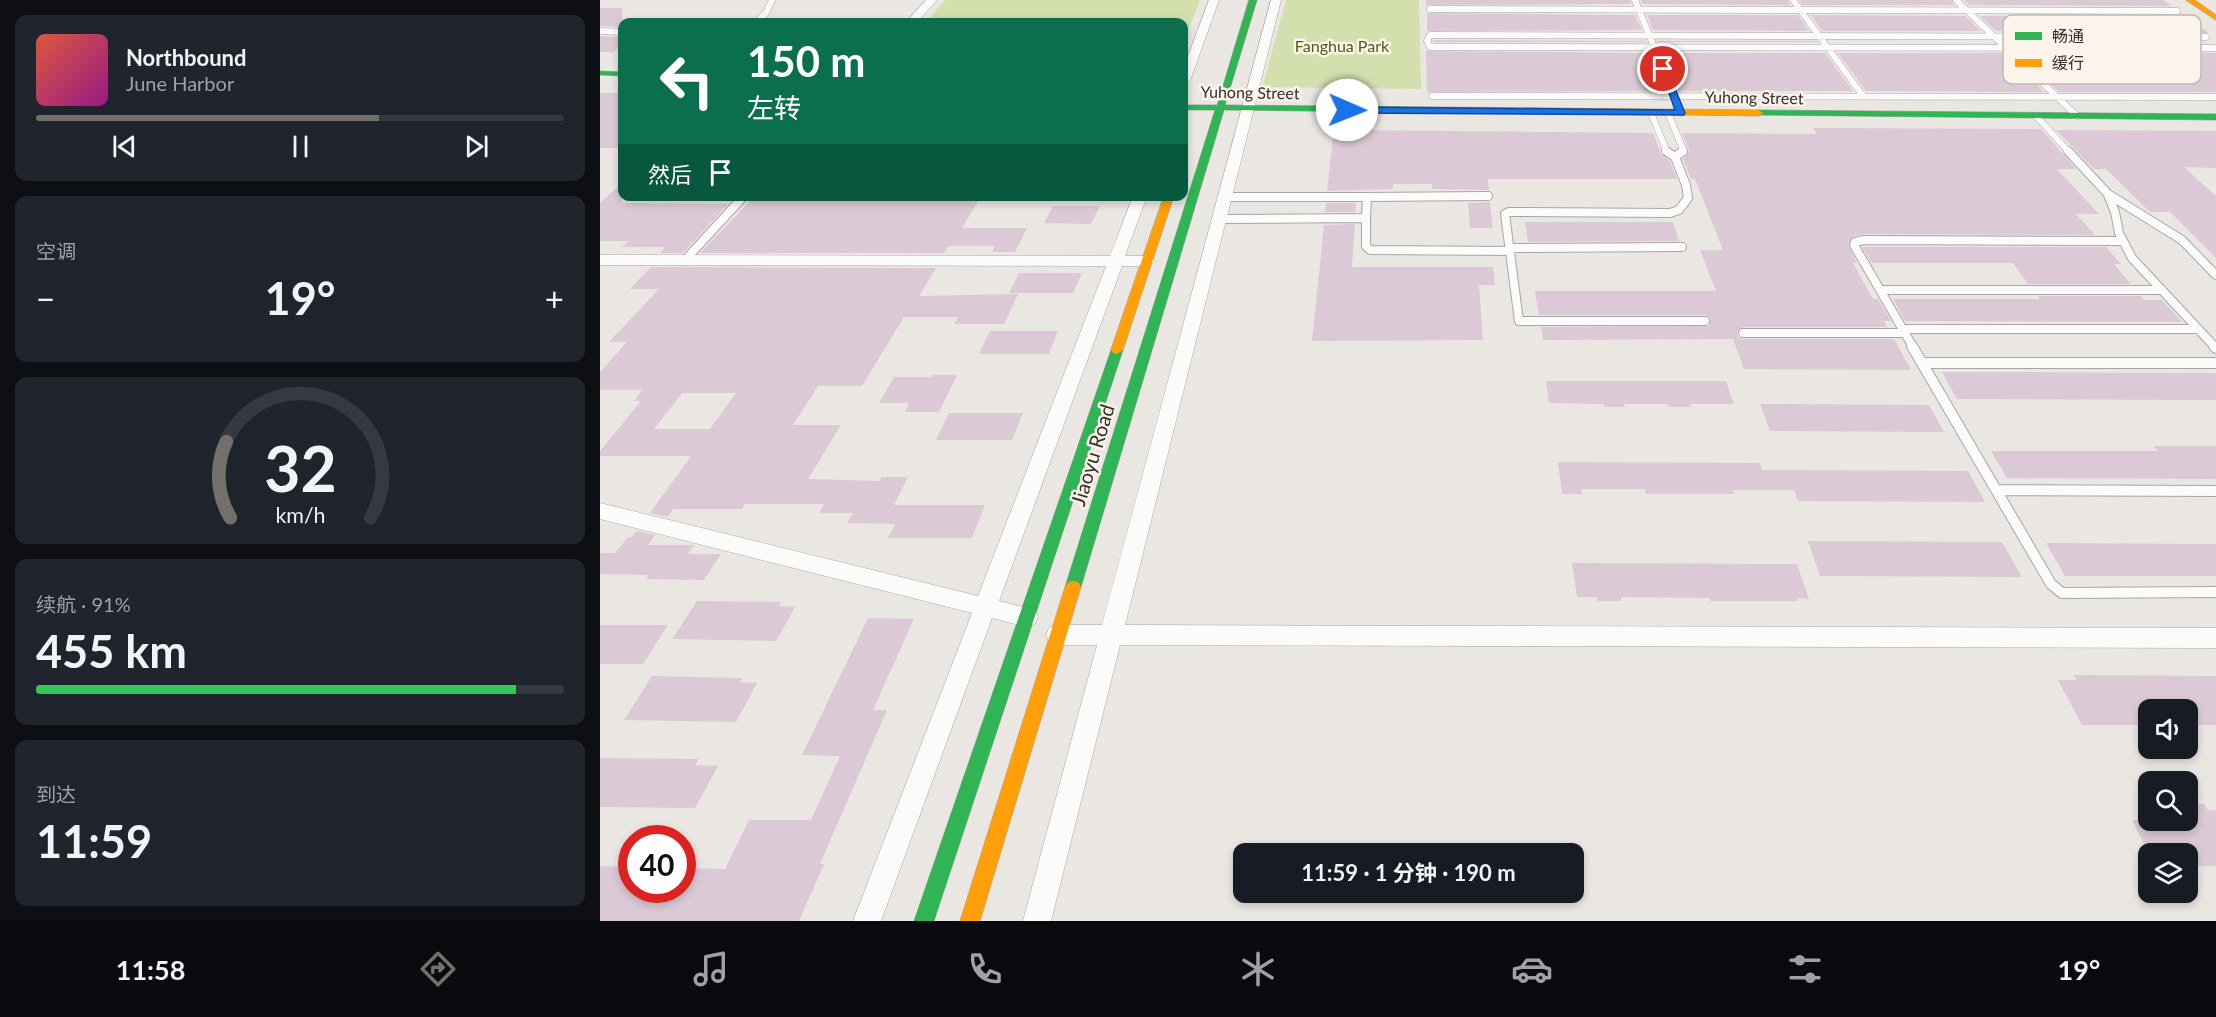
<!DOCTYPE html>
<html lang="zh">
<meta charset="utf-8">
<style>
:root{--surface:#171b24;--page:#20242c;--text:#f1f3f6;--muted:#9ea1a6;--line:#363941;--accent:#73706c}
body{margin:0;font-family:Lato,"Noto Sans SC",sans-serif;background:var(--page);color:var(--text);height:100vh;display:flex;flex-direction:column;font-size:22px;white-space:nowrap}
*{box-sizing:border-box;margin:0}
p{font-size:20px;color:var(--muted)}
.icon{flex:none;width:33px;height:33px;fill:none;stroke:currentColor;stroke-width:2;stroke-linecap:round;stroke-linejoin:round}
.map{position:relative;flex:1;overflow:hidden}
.panel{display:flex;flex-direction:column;gap:15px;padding:15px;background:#0d0f14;width:600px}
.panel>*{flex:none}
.hud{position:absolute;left:18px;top:18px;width:570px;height:183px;border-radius:12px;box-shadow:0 3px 9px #0003;background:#0b6e4f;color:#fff;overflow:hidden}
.controls{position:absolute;left:1538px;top:699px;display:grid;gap:12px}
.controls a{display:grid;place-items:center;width:60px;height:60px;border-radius:12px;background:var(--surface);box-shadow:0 3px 9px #0003;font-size:30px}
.speed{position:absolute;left:18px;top:825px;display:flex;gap:12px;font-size:30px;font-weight:700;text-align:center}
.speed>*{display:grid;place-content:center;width:78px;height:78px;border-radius:50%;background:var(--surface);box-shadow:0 3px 9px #0003;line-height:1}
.speed .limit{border:9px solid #d22;background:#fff;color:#111}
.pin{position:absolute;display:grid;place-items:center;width:51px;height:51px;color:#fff;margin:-26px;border:3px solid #fff;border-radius:50%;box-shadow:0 2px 6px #0007}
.me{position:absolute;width:66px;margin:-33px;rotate:91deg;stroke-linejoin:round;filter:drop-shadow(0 0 4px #0008)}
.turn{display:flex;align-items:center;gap:21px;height:126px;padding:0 30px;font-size:27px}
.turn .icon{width:78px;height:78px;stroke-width:2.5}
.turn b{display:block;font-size:42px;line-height:51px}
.then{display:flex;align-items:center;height:57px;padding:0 30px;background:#0003;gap:12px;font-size:22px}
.big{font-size:45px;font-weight:700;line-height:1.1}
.panel .widget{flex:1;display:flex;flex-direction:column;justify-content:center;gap:9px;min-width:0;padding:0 21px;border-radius:12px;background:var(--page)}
.panel .dial{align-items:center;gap:0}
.dial svg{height:156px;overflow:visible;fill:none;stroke:var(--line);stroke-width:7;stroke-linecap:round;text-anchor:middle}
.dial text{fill:var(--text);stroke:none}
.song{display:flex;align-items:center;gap:18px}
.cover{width:72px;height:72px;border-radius:9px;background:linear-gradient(135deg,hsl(10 70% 55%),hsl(310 70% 35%))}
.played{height:6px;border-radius:3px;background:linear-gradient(90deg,var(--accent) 65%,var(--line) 65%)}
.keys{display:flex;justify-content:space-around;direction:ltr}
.heat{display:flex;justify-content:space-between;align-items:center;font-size:33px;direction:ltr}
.charge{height:9px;border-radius:4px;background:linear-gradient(90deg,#34c759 91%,var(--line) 0)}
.trip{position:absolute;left:633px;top:843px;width:351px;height:60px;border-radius:12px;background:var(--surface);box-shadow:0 3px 9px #0003;font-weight:700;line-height:60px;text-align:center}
.dock{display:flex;height:96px;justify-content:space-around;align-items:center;background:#090b0e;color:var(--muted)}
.dock .icon{width:42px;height:42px}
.dock .current{color:var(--accent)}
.dock b{font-size:27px;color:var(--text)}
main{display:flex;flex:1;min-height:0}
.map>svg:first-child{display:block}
</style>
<main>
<section class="panel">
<div class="widget">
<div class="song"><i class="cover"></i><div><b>Northbound</b><p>June Harbor</p></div></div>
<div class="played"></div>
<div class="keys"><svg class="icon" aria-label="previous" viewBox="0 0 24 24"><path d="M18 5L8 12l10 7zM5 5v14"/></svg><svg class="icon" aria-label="pause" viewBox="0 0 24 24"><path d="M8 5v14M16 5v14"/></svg><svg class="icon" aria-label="next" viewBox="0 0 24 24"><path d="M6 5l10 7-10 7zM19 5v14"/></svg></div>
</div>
<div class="widget"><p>空调</p>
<div class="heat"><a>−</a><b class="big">19°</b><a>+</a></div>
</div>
<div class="widget dial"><svg viewBox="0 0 100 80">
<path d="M14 69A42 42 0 1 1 86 69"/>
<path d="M14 69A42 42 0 0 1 12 30" stroke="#73706c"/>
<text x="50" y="56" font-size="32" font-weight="700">32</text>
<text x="50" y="72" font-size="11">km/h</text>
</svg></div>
<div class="widget"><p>续航 · 91%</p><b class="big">455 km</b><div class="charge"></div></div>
<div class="widget"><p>到达</p><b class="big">11:59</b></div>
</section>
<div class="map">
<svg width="1616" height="921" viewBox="0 0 1616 921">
<rect width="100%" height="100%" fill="#eae6e2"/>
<path fill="#d3e0ae" d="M345 0H600L584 42V22H326Z
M686 0H819L821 89 666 87 663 85Z"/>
<path fill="#dbcad5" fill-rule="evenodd" d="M826 0H1030L1031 4 826 5Z
M1041 0H1188L1190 5 1042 4Z
M1199 0H1351L1354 5H1203Z
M1364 0H1563L1571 6 1369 5Z
M0 8H22V27L0 26Z
M827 13 1035 15 1042 30 827 31Z
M1582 13 1609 33 1396 31 1380 16H1577Z
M1047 15H1198L1209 31 1053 30Z
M1211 15 1365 16 1381 31H1222Z
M0 36 22 37V45L13 52H0Z
M833 40 1046 41V42H833Z
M1057 41H1217V42H1058Z
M826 51 1051 53 1066 91 827 92Z
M1062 53H1225L1253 91H1078Z
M1238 53H1404L1444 92 1266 91Z
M1419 53H1616V92H1459Z
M0 93H22V148H0Z
M1213 128 1441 129 1476 169H1457L1499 214H1476L1495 235 1264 234 1254 236 1248 245 1257 263H1253L1273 299H1278L1291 321H1284L1287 327H1143L1137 332 1138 337 1143 339H1294L1311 370 1144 369 1133 339 943 340 941 327 1109 326 1111 318 1105 315H939L935 291H1116L1100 250H1123L1095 179H1091L1083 159 1089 151 1082 133 1217 134Z
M749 130 1053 133 1061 154 1070 161 1077 179H888L889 190 832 189V184H793V189L727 191 733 137Z
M1456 130 1616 131V168L1584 167 1616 196V258L1570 212H1550L1506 169H1494Z
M22 183V203L128 204 83 253H60L65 247H22L28 241H0V203Z
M259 196H381L362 228H427L415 252H392L395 246H349L344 253H100L150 201H256Z
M890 202 893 228H870L868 203Z
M726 203H756L755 212H725Z
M453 206H500L491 224 444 223Z
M925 222H1073L1079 241 928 242Z
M755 224 752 267H893L895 285H879L883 340 712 341 724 225Z
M1262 247H1506L1521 264H1514L1531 284H1428L1413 263H1272Z
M51 267 336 268 319 296 418 294 404 324H354L358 317H304L262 386H218L193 425H241L208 479 280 481 281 477H308L294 505H385L372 538H288L295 524 247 523 253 513H219L224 504H145L142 509H73L68 517 50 513 91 456H0V451L41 401H34L42 390H0V372L27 342H9L59 289H30ZM82 393H136L110 429H54Z
M419 273H482L473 293H409Z
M1438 296H1541L1544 300H1562L1582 322 1305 321 1293 299H1440Z
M390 331H458L449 354H379Z
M1342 372 1616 373V400L1357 399Z
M333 375H357L339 412H305L309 403H279L294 377H332Z
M946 381H1126L1134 404H1090L1091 407H1069L1068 404H1024L1025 407H1005L1004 404 949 403Z
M1160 404 1329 405 1344 432 1170 431Z
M349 413H423L412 440H336Z
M1554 446H1616V479L1407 478 1391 451H1558Z
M958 462 1160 463 1162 470 1368 471 1385 502 1198 501 1194 490H1133L1135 494H1046L1045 489H981L982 494H962Z
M37 531 55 535 48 545H94L88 554H121L104 580 46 579 49 575 0 574V553H15L28 537H32Z
M1208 541 1402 542 1422 577 1220 576Z
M1446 543 1616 544V576H1465Z
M972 563 1197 564 1209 599 1197 598 1198 601H1110L1109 598 1021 597V601H997V597H977Z
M97 601 182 602 179 606 195 607 176 641 72 639Z
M268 618 314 619 273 710H287L220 864H224L199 921H0V866L32 867V890H82V868L125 869 149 820H211L240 756 202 755Z
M0 625H68L43 664H0Z
M1474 675 1616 676V725H1587V710H1548V725H1482L1458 680H1476Z
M52 676 143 678 140 682 157 683 136 722 24 720Z
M0 758 99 759 95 765 118 766 95 808 0 807Z
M1587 804H1604L1608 810H1616V866H1587V854H1549L1532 820H1587Z"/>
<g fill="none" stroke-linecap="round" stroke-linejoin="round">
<defs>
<path id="lane-far2" d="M1035 0 1081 113
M1193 0 1263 96
M1356 0 1477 116
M830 9 1577 11
M156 22 166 13 172 0
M2 31 22 32
M1606 37 830 35 827 41 830 47 1616 48
M832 96 1616 97
M1051 113 1067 152
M1068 113 1084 152
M1436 116 1469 152"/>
<path id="lane-far1" d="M1066 151 1075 157 1083 151
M1468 151 1508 194 1582 240 1616 275
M1075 157 1086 185 1088 198 1079 210 1070 213 909 212 905 214 919 321H1105
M1508 195 1515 212 1519 233 1532 258 1615 347
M767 197 888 196
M766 218V246L770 250 911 251
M619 219 766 218 767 197H625
M910 248 1082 247
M85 260 144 196
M1280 290H1562
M1303 329H1598
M1143 333H1305
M1313 347 1254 245 1255 242 1264 240 1523 241"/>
<path id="lane" d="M1312 346 1451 584 1462 593 1616 592
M1614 346 1616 348
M1322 363H1616
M1397 490 1616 491"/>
<path id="street" d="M326 0H337L317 22H306Z
M609 0H619L590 81 584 84V67Z
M671 0H681L525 625 1616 628V648L520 645 451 921H423L497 645H457L449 642 446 635 449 628 457 625H502Z
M533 196H547L525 256H548L556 261 548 266H522L399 601 435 610 438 617 435 624 427 627 392 618 281 921H253L372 613 0 519V503L378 596 506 266 0 265V255L510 256Z"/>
<path id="fast" d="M649 0H657L625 105 952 108 956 111 952 114 624 110 481 587 478 592 473 593 468 592 465 587 615 110H584V105H617Z
M0 71 22 72V76L0 75Z
M1159 110 1616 114V120L1156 115 1155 113Z
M517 346 523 350 334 921H314L511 350Z"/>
<path id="slow" d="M1586 0H1595L1616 15V20Z
M952 108 1159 110 1163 113 1159 116 949 113V109Z
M564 196H574L523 350 517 354 513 353 511 350Z
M473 581 478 582 481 587 380 921H360L465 587 468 582Z"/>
</defs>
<use href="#lane-far2" stroke="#a9a6a3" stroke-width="7"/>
<use href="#lane-far1" stroke="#a9a6a3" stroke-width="10"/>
<use href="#lane" stroke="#a9a6a3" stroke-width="12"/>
<use href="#street" stroke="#a9a6a3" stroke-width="1"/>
<use href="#fast" stroke="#a9a6a3" stroke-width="1"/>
<use href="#slow" stroke="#a9a6a3" stroke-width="1"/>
<use href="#lane-far2" stroke="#fcfbfb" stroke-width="6"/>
<use href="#lane-far1" stroke="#fcfbfb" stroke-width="8"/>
<use href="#lane" stroke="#fcfbfb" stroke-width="10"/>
<use href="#street" fill="#fcfbfb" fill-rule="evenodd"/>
<use href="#fast" fill="#30b455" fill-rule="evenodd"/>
<use href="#slow" fill="#ff9f0a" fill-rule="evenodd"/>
</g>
<path fill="#1a73e8" stroke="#114b97" stroke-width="1.5" d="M1060 67 1067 69 1085 113 1084 115 747 113 743 110 747 107 1075 110Z"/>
<g text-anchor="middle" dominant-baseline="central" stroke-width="5" stroke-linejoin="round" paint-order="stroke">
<g font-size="16" fill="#4c5e19" stroke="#fcf3eb">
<text x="742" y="45">Fanghua Park</text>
</g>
<g font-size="16" fill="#33302d" stroke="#fcf3eb">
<text transform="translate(650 92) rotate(1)">Yuhong Street</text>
<text transform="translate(1154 97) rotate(1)">Yuhong Street</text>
</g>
<g font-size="20" fill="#33302d" stroke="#fcf3eb">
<text transform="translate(492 455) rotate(-73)">Jiaoyu Road</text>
</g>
</g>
<rect x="1403" y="15" width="198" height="69" rx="9" fill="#fcf3eb" stroke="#c0b8b2" stroke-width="1.5"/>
<rect x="1415" y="32" width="27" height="8" fill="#30b455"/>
<rect x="1415" y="59" width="27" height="8" fill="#ff9f0a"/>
<g font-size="16" fill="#33302d">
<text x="1452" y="42">畅通</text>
<text x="1452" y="69">缓行</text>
</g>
</svg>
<div class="controls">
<a><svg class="icon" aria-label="sound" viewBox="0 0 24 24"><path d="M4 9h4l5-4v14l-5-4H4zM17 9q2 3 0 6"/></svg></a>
<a><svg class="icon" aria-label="search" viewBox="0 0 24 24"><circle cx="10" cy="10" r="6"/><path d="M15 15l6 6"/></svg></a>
<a><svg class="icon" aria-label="layers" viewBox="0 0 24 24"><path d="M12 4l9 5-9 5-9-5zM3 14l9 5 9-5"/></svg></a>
</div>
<div class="speed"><div class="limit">40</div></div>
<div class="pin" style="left:1063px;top:69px;background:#d93025"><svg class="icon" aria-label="arrive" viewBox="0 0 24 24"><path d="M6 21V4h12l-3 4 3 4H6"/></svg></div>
<svg class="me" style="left:747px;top:110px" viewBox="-20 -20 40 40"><circle r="19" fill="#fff"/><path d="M0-13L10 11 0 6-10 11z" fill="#1a73e8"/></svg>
<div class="trip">11:59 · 1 分钟 · 190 m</div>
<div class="hud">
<div class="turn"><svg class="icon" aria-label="left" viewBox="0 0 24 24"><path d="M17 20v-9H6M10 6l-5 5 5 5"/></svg><div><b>150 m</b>左转</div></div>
<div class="then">然后<svg class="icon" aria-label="arrive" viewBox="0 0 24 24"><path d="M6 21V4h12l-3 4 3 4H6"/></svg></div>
</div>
</div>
</main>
<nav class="dock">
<b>11:58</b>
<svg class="icon current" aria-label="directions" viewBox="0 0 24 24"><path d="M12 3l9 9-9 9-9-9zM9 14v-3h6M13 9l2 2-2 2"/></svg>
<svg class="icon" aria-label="music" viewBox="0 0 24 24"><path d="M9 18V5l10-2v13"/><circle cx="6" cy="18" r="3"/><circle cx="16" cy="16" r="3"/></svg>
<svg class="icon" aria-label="phone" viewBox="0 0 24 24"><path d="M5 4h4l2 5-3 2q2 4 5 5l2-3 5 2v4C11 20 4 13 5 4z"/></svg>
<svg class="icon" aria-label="climate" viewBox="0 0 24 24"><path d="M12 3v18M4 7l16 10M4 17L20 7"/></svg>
<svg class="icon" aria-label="car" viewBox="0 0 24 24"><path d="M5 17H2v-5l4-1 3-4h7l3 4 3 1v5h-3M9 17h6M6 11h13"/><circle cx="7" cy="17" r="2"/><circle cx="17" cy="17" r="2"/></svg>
<svg class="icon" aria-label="filters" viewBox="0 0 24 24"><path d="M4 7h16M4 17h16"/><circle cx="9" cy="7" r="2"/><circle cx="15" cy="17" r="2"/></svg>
<b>19°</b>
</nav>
